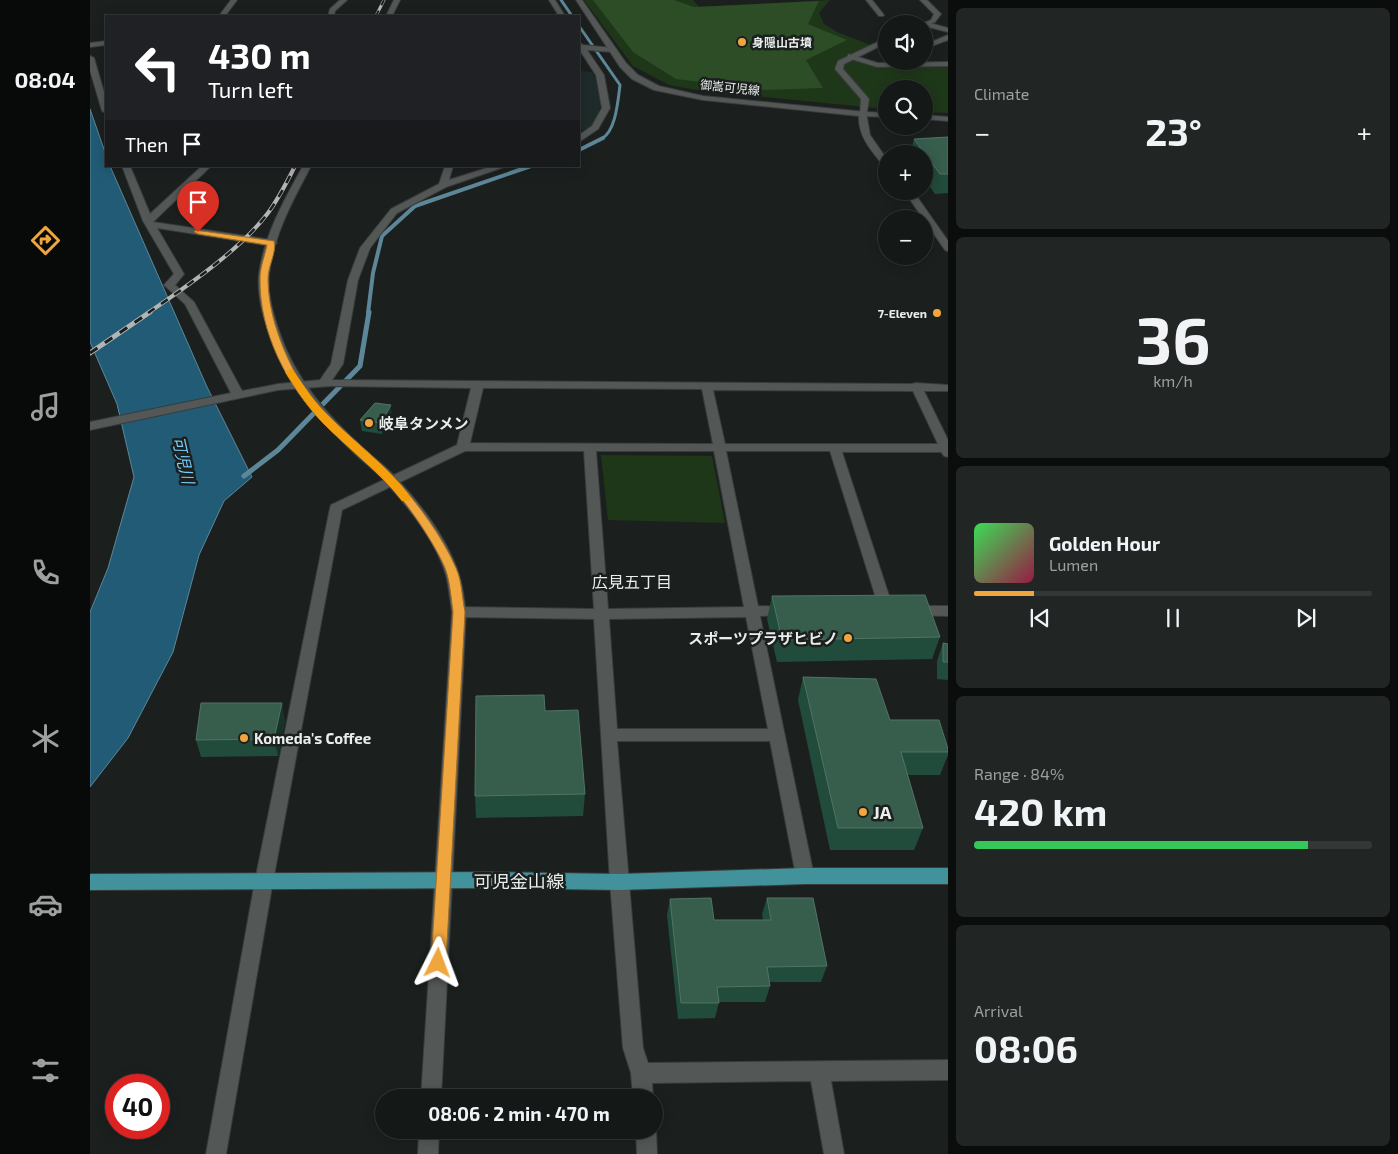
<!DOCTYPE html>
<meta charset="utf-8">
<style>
:root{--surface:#141817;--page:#212524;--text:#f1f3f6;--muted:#9da0a1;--line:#333736;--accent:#f0a63e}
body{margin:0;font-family:"Exo 2","Noto Sans JP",sans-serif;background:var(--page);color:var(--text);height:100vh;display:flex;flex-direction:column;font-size:19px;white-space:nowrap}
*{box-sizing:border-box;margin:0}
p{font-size:16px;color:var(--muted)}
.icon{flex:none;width:28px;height:28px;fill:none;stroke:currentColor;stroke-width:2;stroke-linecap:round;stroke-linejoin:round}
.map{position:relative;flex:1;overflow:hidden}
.sheet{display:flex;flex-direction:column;gap:8px;padding:8px;background:#0b0d0d;width:450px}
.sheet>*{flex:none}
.banner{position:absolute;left:15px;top:15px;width:475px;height:152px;border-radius:0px;box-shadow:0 2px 12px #0003,0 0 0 1px var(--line);background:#202124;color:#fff;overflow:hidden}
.buttons{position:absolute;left:788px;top:15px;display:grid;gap:10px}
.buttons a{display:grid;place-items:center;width:55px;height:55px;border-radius:50%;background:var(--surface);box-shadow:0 2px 12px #0003,0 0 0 1px var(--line);font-size:25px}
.speed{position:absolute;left:15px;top:1074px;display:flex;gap:10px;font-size:25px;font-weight:700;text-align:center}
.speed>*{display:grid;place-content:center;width:65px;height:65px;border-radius:50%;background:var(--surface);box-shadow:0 2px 12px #0003,0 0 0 1px var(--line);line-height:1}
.speed .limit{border:8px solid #d22;background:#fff;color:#111}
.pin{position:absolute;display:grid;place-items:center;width:42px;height:42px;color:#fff;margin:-51px -21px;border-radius:50% 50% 50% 0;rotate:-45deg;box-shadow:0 0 5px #0007}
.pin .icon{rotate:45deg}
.me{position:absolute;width:55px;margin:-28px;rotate:3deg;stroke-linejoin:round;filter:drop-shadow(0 0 4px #0008)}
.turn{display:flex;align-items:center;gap:18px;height:105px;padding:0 20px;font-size:22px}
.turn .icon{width:65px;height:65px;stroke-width:2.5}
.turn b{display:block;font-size:35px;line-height:42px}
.then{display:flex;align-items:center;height:48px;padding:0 20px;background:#0003;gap:10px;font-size:19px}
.big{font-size:38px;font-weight:700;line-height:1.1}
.sheet .widget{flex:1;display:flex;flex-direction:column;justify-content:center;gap:8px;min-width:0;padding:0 18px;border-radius:8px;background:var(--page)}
.sheet .dial{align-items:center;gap:0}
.dial b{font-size:65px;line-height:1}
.song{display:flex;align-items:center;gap:15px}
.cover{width:60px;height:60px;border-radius:8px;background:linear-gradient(135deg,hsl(130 70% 55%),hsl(340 70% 35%))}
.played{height:5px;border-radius:2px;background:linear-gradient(90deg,var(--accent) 15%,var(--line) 15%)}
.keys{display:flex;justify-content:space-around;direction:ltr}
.heat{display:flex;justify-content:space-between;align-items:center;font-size:28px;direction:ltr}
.charge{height:8px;border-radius:4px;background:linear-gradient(90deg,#34c759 84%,var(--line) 0)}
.trip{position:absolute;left:285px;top:1089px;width:288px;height:50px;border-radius:25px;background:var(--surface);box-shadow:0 2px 12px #0003,0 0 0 1px var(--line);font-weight:700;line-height:50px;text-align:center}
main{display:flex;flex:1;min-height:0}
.tabs{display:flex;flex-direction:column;width:90px;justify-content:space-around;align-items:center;background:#080a09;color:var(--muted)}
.tabs .icon{width:35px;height:35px}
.tabs .selected{color:var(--accent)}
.tabs b{font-size:22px;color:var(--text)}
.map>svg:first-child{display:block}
</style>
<main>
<nav class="tabs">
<b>08:04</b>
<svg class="icon selected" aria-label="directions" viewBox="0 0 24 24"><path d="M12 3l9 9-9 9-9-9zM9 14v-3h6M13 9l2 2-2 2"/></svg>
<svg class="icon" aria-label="music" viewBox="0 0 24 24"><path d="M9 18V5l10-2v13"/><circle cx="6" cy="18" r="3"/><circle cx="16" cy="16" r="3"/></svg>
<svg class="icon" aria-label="phone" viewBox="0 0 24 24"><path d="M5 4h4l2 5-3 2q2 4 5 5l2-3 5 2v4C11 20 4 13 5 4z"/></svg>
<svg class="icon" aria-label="climate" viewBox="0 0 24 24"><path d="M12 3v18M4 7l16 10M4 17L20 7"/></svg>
<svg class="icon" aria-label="car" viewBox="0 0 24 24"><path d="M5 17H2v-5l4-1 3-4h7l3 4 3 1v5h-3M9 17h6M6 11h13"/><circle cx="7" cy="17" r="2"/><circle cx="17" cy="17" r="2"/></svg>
<svg class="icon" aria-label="filters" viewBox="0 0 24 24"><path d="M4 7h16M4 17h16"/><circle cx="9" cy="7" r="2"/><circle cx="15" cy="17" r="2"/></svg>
</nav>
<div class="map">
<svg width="858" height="1154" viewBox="0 0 858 1154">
<rect width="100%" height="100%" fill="#1b201f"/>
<path fill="#1f2b2a" d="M489 71 503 72 511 104 506 120 500 127 493 130 489 129Z"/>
<path fill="#1e3719" d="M494 0H603L609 7 740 0 729 13 734 24 747 32 783 46 761 56 787 65 858 64V113L834 112V89H796V109L612 91 579 85 543 66Z
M511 455 622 456 635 523 518 520Z"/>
<path fill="#2c4d26" d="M503 0H584L604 7 729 1 718 24 757 40 716 60 733 88 677 90 586 79 543 52Z"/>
<path fill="#215b76" stroke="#5d8799" d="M0 109 16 155V166H20L117 387 162 477 134 501 109 555 83 652 38 738 0 787V612L18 568 44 477 27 404 0 342Z"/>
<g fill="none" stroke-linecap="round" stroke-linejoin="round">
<path stroke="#5d8799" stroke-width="3" d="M471 0 482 16
M489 26 530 85C528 100 526 132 511 139"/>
<path stroke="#5d8799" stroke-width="4" d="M489 150 513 138
M278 313 283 273 292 236 325 206 441 166"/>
<path stroke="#5d8799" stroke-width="5" d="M154 476 188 450 270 366 279 312"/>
<defs>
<path id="minor" d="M141 0H147L135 16H129Z
M250 0H257L245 11 244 16H238L240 9Z
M459 0H465L475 16H469Z
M776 0H782L794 15 793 16H789Z
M836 22 858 28V32L834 26 833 24Z
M858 35V40L834 49V45Z
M16 41V45L0 47V43Z
M489 42 493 45 523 48 527 50 523 52 497 50 514 75 520 108 508 129 489 142V135L502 126 512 108 506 75 489 49Z
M758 54 788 63 858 62V66L787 67 758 58Z
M0 56 4 58 16 99V113L12 111 0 70Z
M32 166H40L60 214 112 166H121L63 222 182 240 187 243 182 246 67 228 94 274 85 285 104 302 152 391 188 384 230 380 241 364 258 280 270 248 301 209 349 184 355 166H363L359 180 403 166H417L356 187 307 213 280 248 268 280 253 364 242 380 821 384 826 383 858 385V391H834L858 440V457L854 456 851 452H752L804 611 802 615H792L790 611 740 451H636L668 606 701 607 703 611 701 615 670 616 724 876 721 881 715 884 709 881 706 876 680 741H527L553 1048 558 1063 858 1060V1080L741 1081 754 1154H734L721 1081 562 1083 563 1098H543L541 1073 533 1048 520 882 504 619 369 617 364 616 362 612 364 608 369 607 504 609 494 451H375L252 510 183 881 136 1154H116L165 881 240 508 241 505 367 445 381 388 241 386 188 390 0 430V422L141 393 95 304 74 285 84 274 53 221ZM393 388 612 389 623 444 380 443ZM623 390 823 391 848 444H635ZM506 451H624L654 607 518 609ZM656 617 678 729H527L519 619Z
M822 606H858V616L817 615 815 611 817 607Z
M564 1124 566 1130 567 1154H547L546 1130H564Z"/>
<path id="tertiary" d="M304 0H310L302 16H296Z
M830 0H837L851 14 845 22 834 27V24H831L841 20 844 14Z
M796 38V43L754 64 753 69 779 99 777 112 796 113V117L770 116 771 99 745 69 748 61Z
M834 115 858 117V121L834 119Z
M213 166H221C203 200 183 236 179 275 177 294 183 313 189 331 205 379 237 415 274 449 285 459 298 468 308 480 332 506 358 540 369 575 373 587 374 600 376 612L351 1098H331L362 612C360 600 359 587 356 575 346 542 322 511 299 486 289 473 275 464 263 452 226 417 194 380 178 330 172 313 167 293 169 274 174 236 194 200 213 166Z
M329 1130H349L348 1154H328Z"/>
<path id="secondary" d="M486 0H492L536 63 548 75 569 86 613 96 776 112 780 135 796 158V166L793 165C781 150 768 136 769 116L613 100 564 90 542 79 530 67Z
M814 191H823L858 241V251L855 250Z"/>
<path id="primary" d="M715 868H858V884H715L529 890 403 888 0 890V874L403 872 529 874Z"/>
</defs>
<use href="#minor" stroke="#383c3b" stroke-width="2"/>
<use href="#tertiary" stroke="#383c3b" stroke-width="2"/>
<use href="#secondary" stroke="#383c3b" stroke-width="2"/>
<use href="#primary" stroke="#383c3b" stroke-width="2"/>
<use href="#minor" fill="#535857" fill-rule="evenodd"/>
<use href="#tertiary" fill="#535857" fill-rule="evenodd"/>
<use href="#secondary" fill="#535857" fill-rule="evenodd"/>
<use href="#primary" fill="#42929c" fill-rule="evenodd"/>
<defs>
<path id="rail-far2" d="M286 16 294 0"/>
<path id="rail-far1" d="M58 313C97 286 149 251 178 213 189 198 197 182 205 166"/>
<path id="rail" d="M0 353 60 312"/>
</defs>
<use href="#rail-far2" stroke="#b1b5b4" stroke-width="3"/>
<use href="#rail-far1" stroke="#b1b5b4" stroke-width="4"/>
<use href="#rail" stroke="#b1b5b4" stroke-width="5"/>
<use href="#rail-far2" stroke="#1b201f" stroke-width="2" stroke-dasharray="6" stroke-linecap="butt"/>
<use href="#rail-far1" stroke="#1b201f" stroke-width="2.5" stroke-dasharray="8" stroke-linecap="butt"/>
<use href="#rail" stroke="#1b201f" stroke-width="3" stroke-dasharray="9" stroke-linecap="butt"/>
</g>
<path fill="#214b3a" d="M858 137V193L845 194 834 178V154H820L824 139Z
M302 416 292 434 272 431 270 420Z
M682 596 850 637 842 659 687 662 677 619Z
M853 643 858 644V680L847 679V661Z
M713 677 858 749V755L850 775H817L833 828 824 850H740L708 700Z
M455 711 495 794 493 816 386 818 385 796Z
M195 720 188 756 111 757 106 740Z
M677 898 737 966 731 982H679L680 986 675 1002H629L625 1018 588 1019 577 915 580 899 624 920H673L672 914Z"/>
<path fill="#163327" d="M301 405 302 416 292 434 291 423Z
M192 703 195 720 188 756 184 739Z"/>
<path fill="#375d4d" stroke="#527366" d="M858 137V174H850L824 139Z
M285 403 301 405 291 423 270 420Z
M835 595 850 637 692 640 682 596Z
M853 643 858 644V662H853Z
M713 677 786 679 800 720H849L858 749V752H811L833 828H748Z
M454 695 455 711 488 710 495 794 385 796 386 696Z
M111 703H192L184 739 106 740Z
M621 898 624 920H681L677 898H723L737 966 677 967 680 986 627 987 629 1003H591L580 899Z"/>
<path fill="#f0a63e" stroke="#9c6c28" d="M105 230 184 241C187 252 178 266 178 278 178 310 189 341 203 369 227 415 272 442 306 480 328 503 353 538 366 568 372 581 372 598 375 612L356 963 354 968 348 970 343 968 341 963 363 612C361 598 360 581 355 568 344 542 317 503 298 483 277 462 255 444 234 424 197 386 169 332 170 278 170 267 175 255 177 245L108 234 104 232Z"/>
<path fill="#f59e0b" d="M200 369 203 370C215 387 226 405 241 419 267 446 300 467 321 498L319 501H312C289 471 258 449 232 422 218 407 207 389 195 372Z"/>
<g fill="#f0a63e" stroke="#1b201f" stroke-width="2">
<circle cx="652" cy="42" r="5"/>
<circle cx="847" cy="313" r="5"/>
<circle cx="279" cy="423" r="5"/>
<circle cx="758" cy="638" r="5"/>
<circle cx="154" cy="738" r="5"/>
<circle cx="773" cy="812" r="5"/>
</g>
<g text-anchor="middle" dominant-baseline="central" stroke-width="5" stroke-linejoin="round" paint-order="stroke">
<g font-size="12" font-weight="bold" fill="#e9edec" stroke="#1b201f" text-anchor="start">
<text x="662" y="42">身隠山古墳</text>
<text x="837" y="313" text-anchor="end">7-Eleven</text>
</g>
<g font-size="12" fill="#e9edec" stroke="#1b201f">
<text transform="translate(640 87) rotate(6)">御嵩可児線</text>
</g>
<g font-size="15" font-weight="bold" fill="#e9edec" stroke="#1b201f" text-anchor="start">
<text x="289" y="423">岐阜タンメン</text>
<text x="748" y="638" text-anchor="end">スポーツプラザヒビノ</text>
<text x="164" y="738">Komeda's Coffee</text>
</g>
<g font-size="16" font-style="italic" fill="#77cdf9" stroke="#1b201f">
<text transform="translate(94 460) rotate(77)">可児川</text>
</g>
<g font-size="16" fill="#e9edec" stroke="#1b201f">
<text x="542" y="581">広見五丁目</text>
</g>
<g font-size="18" font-weight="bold" fill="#e9edec" stroke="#1b201f" text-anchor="start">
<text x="783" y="812">JA</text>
</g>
<g font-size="18" fill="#e9edec" stroke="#1b201f">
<text x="429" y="881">可児金山線</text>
</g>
</g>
</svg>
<div class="buttons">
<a><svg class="icon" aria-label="sound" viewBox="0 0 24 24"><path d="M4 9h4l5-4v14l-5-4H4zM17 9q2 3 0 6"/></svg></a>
<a><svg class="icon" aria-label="search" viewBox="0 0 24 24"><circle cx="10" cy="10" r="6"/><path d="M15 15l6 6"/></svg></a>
<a>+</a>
<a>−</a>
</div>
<div class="speed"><div class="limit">40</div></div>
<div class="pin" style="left:108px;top:232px;background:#d93025"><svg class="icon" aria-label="arrive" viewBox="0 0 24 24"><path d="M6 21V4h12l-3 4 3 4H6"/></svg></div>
<svg class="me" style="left:348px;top:963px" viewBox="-20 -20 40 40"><path d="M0-17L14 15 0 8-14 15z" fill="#f0a63e" stroke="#fff" stroke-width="4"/></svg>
<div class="trip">08:06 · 2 min · 470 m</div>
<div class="banner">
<div class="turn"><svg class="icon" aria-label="left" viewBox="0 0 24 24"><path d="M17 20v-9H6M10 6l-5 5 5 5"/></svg><div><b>430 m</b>Turn left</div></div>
<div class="then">Then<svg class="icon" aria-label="arrive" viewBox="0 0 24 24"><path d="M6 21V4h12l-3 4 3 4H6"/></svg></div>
</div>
</div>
<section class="sheet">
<div class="widget"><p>Climate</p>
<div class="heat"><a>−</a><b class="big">23°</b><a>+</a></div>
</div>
<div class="widget dial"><b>36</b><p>km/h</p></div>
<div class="widget">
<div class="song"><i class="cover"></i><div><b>Golden Hour</b><p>Lumen</p></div></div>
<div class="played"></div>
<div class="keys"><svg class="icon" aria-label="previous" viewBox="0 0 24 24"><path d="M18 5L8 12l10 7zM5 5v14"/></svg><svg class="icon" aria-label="pause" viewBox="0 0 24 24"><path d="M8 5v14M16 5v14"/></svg><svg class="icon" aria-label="next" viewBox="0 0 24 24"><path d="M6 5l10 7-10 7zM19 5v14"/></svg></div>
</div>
<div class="widget"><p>Range · 84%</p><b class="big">420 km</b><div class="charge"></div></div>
<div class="widget"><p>Arrival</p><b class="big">08:06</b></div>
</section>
</main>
